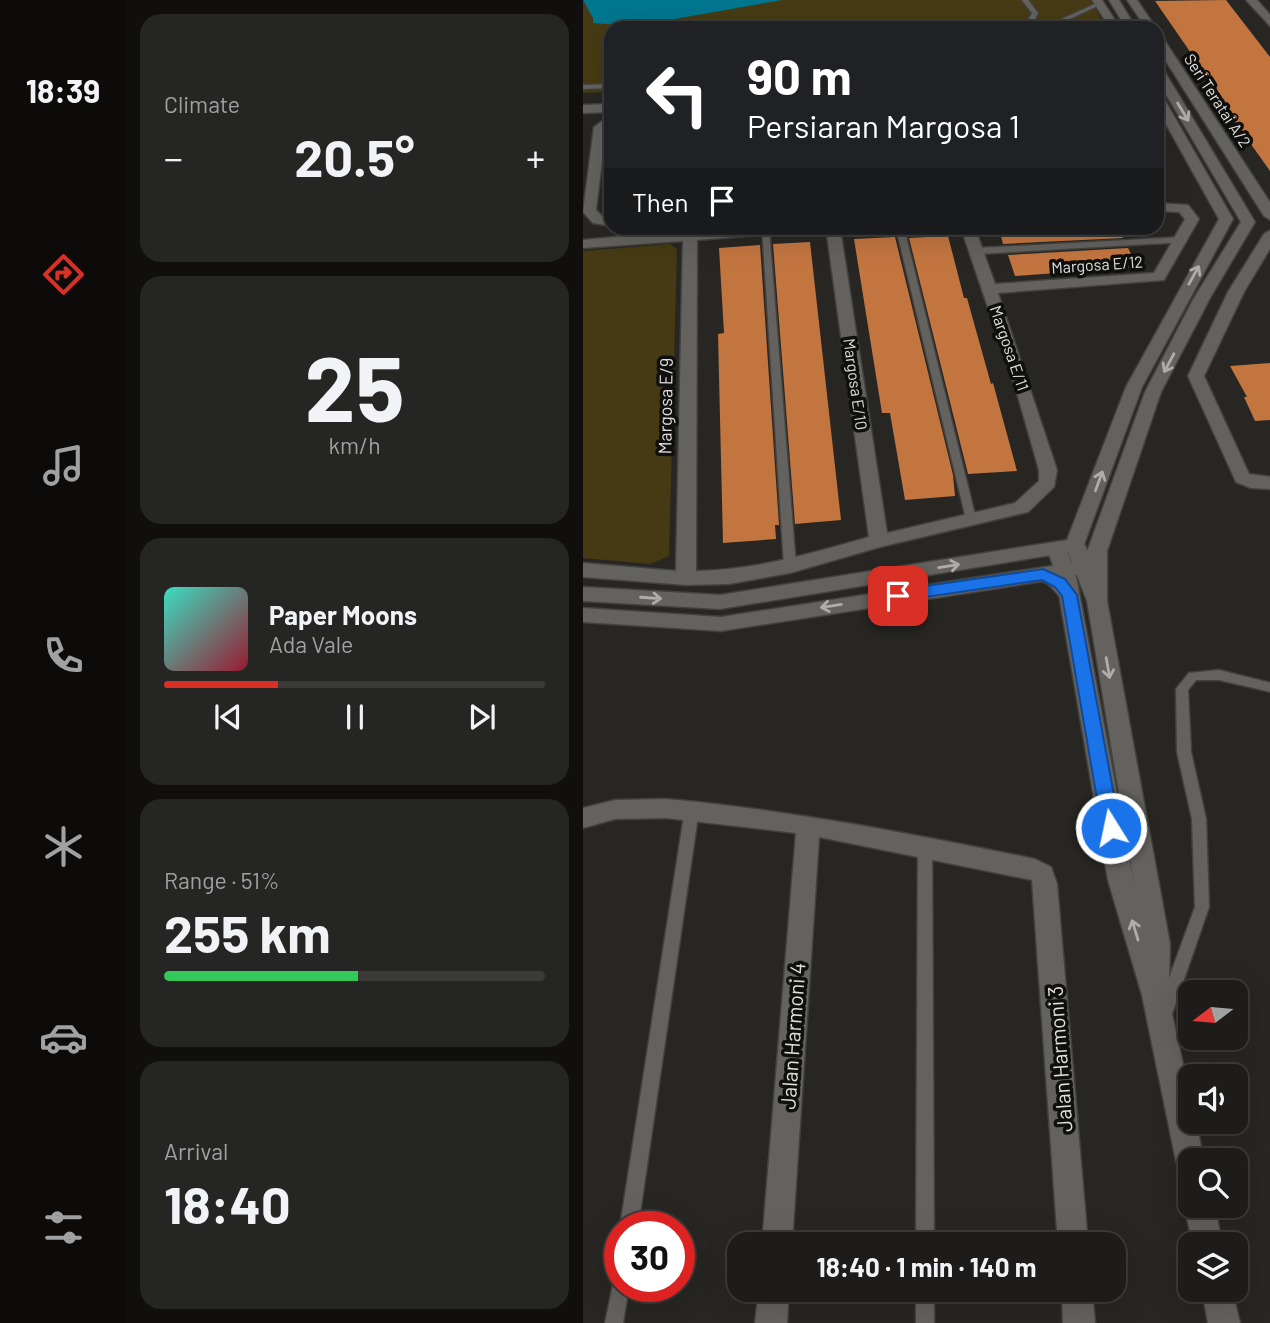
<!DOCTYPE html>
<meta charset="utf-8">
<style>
:root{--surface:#1d1c1a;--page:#252523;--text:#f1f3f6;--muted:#a0a1a2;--line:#3b3a39;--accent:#d93025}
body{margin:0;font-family:Barlow,sans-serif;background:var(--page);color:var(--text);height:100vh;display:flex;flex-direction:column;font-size:26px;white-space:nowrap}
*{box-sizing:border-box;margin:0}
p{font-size:23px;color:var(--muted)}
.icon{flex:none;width:38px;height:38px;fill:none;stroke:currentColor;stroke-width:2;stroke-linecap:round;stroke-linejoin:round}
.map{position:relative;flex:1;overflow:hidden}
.panel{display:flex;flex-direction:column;gap:14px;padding:14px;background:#100f0e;width:457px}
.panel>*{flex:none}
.top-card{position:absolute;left:21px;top:21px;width:560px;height:214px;border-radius:21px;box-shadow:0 7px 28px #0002,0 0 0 2px var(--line);background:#202124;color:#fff;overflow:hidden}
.needle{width:46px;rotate:254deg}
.fabs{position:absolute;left:595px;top:980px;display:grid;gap:14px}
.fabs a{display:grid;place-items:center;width:70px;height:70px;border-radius:14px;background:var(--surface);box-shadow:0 7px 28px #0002,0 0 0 2px var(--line);font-size:35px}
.speed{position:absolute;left:21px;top:1211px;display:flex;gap:14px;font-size:35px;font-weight:700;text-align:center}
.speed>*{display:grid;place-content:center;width:91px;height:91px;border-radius:50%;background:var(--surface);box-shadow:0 7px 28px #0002,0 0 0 2px var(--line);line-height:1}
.speed .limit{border:10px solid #d22;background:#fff;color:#111}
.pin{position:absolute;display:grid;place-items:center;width:60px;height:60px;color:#fff;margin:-30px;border-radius:14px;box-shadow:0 4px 10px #0006}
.me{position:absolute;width:77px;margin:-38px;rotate:350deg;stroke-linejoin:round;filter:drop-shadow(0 0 5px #0008)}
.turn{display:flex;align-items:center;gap:24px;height:147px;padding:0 28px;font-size:32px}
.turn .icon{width:91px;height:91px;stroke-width:2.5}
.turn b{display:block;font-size:49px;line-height:60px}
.then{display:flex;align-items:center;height:66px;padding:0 28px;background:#0003;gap:14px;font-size:26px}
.big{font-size:52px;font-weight:700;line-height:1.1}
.panel .card{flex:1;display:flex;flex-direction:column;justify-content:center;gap:10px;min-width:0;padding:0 24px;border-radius:21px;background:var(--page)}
.panel .dial{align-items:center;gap:0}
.dial b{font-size:91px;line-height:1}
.song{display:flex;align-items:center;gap:21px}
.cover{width:84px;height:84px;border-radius:10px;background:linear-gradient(135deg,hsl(170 70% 55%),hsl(350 70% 35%))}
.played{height:7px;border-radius:4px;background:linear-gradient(90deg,var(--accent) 30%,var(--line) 30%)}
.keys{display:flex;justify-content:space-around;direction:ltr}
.heat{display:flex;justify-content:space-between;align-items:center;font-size:38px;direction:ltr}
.charge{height:10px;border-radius:5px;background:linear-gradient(90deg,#34c759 51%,var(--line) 0)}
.trip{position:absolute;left:144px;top:1232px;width:399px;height:70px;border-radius:21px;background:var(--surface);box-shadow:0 7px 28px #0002,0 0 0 2px var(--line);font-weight:700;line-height:70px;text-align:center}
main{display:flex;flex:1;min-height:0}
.tabs{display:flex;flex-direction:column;width:126px;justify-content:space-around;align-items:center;background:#0c0b0a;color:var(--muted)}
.tabs .icon{width:49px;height:49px}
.tabs .on{color:var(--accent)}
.tabs b{font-size:32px;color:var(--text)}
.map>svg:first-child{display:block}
</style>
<main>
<nav class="tabs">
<b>18:39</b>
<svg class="icon on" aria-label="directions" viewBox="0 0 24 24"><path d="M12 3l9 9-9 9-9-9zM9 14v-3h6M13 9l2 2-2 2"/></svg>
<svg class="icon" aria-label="music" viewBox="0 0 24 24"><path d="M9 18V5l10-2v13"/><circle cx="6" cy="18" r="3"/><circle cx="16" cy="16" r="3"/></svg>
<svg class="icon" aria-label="phone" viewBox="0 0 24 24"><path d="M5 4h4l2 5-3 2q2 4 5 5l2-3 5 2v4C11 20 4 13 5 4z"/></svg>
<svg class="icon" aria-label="climate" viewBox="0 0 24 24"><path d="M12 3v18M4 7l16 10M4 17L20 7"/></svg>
<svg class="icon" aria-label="car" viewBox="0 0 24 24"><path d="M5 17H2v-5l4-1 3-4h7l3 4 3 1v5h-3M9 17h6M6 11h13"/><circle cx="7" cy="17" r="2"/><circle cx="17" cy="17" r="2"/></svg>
<svg class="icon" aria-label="filters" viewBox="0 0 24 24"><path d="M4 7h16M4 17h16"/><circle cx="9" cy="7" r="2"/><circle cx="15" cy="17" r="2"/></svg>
</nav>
<section class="panel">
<div class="card"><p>Climate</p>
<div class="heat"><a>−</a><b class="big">20.5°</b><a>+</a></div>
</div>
<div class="card dial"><b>25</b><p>km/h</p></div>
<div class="card">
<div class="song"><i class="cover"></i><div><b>Paper Moons</b><p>Ada Vale</p></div></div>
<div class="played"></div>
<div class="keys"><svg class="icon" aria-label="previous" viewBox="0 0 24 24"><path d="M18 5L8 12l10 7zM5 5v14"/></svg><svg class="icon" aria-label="pause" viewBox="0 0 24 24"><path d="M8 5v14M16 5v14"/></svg><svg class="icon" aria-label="next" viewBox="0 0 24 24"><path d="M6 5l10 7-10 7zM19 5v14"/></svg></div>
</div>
<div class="card"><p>Range · 51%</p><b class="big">255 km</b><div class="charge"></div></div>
<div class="card"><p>Arrival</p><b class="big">18:40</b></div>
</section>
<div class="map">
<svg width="688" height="1323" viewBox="0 0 688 1323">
<rect width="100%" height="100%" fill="#272623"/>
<path fill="#453a13" d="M0 0H508L523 28H28V92L0 93Z
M87 244 94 249 86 556 67 564 0 558V251Z"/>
<path fill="#00768f" d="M0 0H199L52 26 10 23V18Z"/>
<path fill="#c37540" d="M643 0 687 57V171L626 85H630L572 1Z
M449 228H535L540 238 420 244 416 229Z
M365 236 381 298H384L408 384 410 383 434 471 385 474 326 238Z
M312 237 370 475 372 496 322 500 307 413H299L271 239Z
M227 242 258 520 212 524 190 244Z
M177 245 196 525H192L193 539 140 543 135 334 141 333 136 248Z
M545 248 555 267 432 276 425 255Z
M687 363V420L672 421 661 397H664L647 366Z"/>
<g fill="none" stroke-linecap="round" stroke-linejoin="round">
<defs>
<path id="lane" d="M439 0H445L455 13 451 21 430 28H420L445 20 449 13Z
M514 3 519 4 467 28H459Z
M28 84V88L0 89V85Z
M179 228 186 229 213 566 207 570 201 566Z
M313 228H321L393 519 388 523 383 519Z
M599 237 602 238V242L394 254 390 251 394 248Z
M636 670 688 683V692L636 680H613L605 690 608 752 623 819 626 907 589 1014 586 1019 581 1021 576 1019 573 1014 612 907 609 819 594 752 593 689 606 673Z
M109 803 114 805 116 809 55 1227H37L102 809 104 805Z
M342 841 347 843 349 847 351 1244H333L335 847 337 843Z
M37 1277V1286H46L40 1323H22L31 1280Z
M333 1290H351V1323H333Z"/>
<path id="street" d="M544 0H554L573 28H563Z
M663 0H674L688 16V27Z
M574 35 580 38 688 204V220L681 216 574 47Z
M28 115V125L23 128 13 210 19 216 28 218V226L10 223 0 212 11 127Z
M574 203 605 205 616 219 581 280 415 293 474 470 471 487 445 512 297 547 207 573 146 584 103 585 0 577V563L93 571 100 241 0 248V240L107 230 220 228 213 232 114 240 113 571C173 570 229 553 286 537L243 228H257L304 533 432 503 456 481V470L434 393 378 228H392L412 284 571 273 602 219 596 212 574 211Z
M688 230V247L661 292 621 376 666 474 688 477V489L668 488 653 482 605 376 645 292 681 234Z
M492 539 499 540 502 545 524 601 587 944 586 979 583 987 607 1096V1122H613L621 1160H607V1175L597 1171 593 1161 559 995 525 880 472 571 464 549 467 544H481L492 571 552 889 504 601 482 545 485 540Z
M83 799C208 810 330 834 452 859L468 867 474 884 505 1244H475L449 880 236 837 209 1244H179L213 833 83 818 32 819 0 828V808L32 800Z
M607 1196V1206H632L639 1244H609L602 1206Z
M176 1290H206L204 1323H172Z
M479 1290H509L512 1323H480Z
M619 1290H649L657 1323H625Z"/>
<path id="secondary" d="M509 0H519L537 28H527Z
M526 0H536L553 28H543Z
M574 66 580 69 672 222 627 298 578 392 524 551V601L521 606H507L504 601V572L483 578 496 595 493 600C475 605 474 587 460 581L138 631 0 622V608L138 617 494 562 505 549 562 392 611 298 658 222 574 79Z
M574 93 580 97 650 219 559 387 499 550 137 609 0 601V587L137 595 484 540 543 387 636 219 574 108Z
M28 104V112L0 113V105Z"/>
</defs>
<use href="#lane" stroke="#42413e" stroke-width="3"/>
<use href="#street" stroke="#42413e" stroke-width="3"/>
<use href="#secondary" stroke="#42413e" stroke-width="3"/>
<use href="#lane" fill="#63625e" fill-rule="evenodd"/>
<use href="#street" fill="#63625e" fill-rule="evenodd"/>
<use href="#secondary" fill="#63625e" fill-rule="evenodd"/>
</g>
<defs><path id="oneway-shaft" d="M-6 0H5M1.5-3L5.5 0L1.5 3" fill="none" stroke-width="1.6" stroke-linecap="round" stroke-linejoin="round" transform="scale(1.75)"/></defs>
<g stroke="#aeadaa">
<use href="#oneway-shaft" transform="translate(600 112) rotate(59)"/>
<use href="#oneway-shaft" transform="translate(611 275) rotate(-61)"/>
<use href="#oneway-shaft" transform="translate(586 363) rotate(118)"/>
<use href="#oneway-shaft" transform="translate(516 481) rotate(-70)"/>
<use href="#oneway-shaft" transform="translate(366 566) rotate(-9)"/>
<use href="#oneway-shaft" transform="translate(68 598) rotate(4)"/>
<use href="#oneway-shaft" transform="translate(248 606) rotate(171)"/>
<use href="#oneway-shaft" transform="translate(525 668) rotate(80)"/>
<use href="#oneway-shaft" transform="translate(552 930) rotate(-107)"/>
</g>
<path fill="#1a73e8" stroke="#114b97" stroke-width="2" d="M460 569 482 579 494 595 537 828 534 834 528 836 522 834 519 828 479 596 472 587 459 580 315 601 307 596 315 590Z"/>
<g text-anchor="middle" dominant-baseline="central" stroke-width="7" stroke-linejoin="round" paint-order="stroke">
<g font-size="16" fill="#e0dfdd" stroke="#0f0f0e">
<text transform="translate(635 100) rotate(57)">Seri Teratai A/2</text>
<text transform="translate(514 264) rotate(-4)">Margosa E/12</text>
<text transform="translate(427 348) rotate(71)">Margosa E/11</text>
<text transform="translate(273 384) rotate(82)">Margosa E/10</text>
</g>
<g font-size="18" fill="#e0dfdd" stroke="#0f0f0e">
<text transform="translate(82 406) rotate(-89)">Margosa E/9</text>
</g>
<g font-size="21" fill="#e0dfdd" stroke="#0f0f0e">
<text transform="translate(209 1036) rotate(-86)">Jalan Harmoni 4</text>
<text transform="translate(476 1059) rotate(-94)">Jalan Harmoni 3</text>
</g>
</g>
</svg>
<div class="fabs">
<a><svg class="needle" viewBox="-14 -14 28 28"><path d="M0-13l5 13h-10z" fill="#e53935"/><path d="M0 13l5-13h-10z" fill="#a0a1a2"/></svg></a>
<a><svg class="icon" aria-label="sound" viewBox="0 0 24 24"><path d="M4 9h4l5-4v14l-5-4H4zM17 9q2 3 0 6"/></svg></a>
<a><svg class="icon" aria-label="search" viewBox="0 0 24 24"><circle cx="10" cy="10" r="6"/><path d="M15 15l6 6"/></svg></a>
<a><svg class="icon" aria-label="layers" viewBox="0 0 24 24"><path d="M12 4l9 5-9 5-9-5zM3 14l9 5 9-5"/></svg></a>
</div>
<div class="speed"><div class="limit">30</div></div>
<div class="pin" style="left:315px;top:596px;background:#d93025"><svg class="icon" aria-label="arrive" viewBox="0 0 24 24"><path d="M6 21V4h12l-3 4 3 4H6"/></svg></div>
<svg class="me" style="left:528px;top:828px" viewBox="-20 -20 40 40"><circle r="17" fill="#1a73e8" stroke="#fff" stroke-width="3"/><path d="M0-11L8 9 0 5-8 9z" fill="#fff"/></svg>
<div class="trip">18:40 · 1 min · 140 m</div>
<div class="top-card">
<div class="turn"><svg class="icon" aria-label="left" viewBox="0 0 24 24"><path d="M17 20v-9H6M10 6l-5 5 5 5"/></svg><div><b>90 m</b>Persiaran Margosa 1</div></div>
<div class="then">Then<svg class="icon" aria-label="arrive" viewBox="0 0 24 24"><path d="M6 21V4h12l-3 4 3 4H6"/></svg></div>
</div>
</div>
</main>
